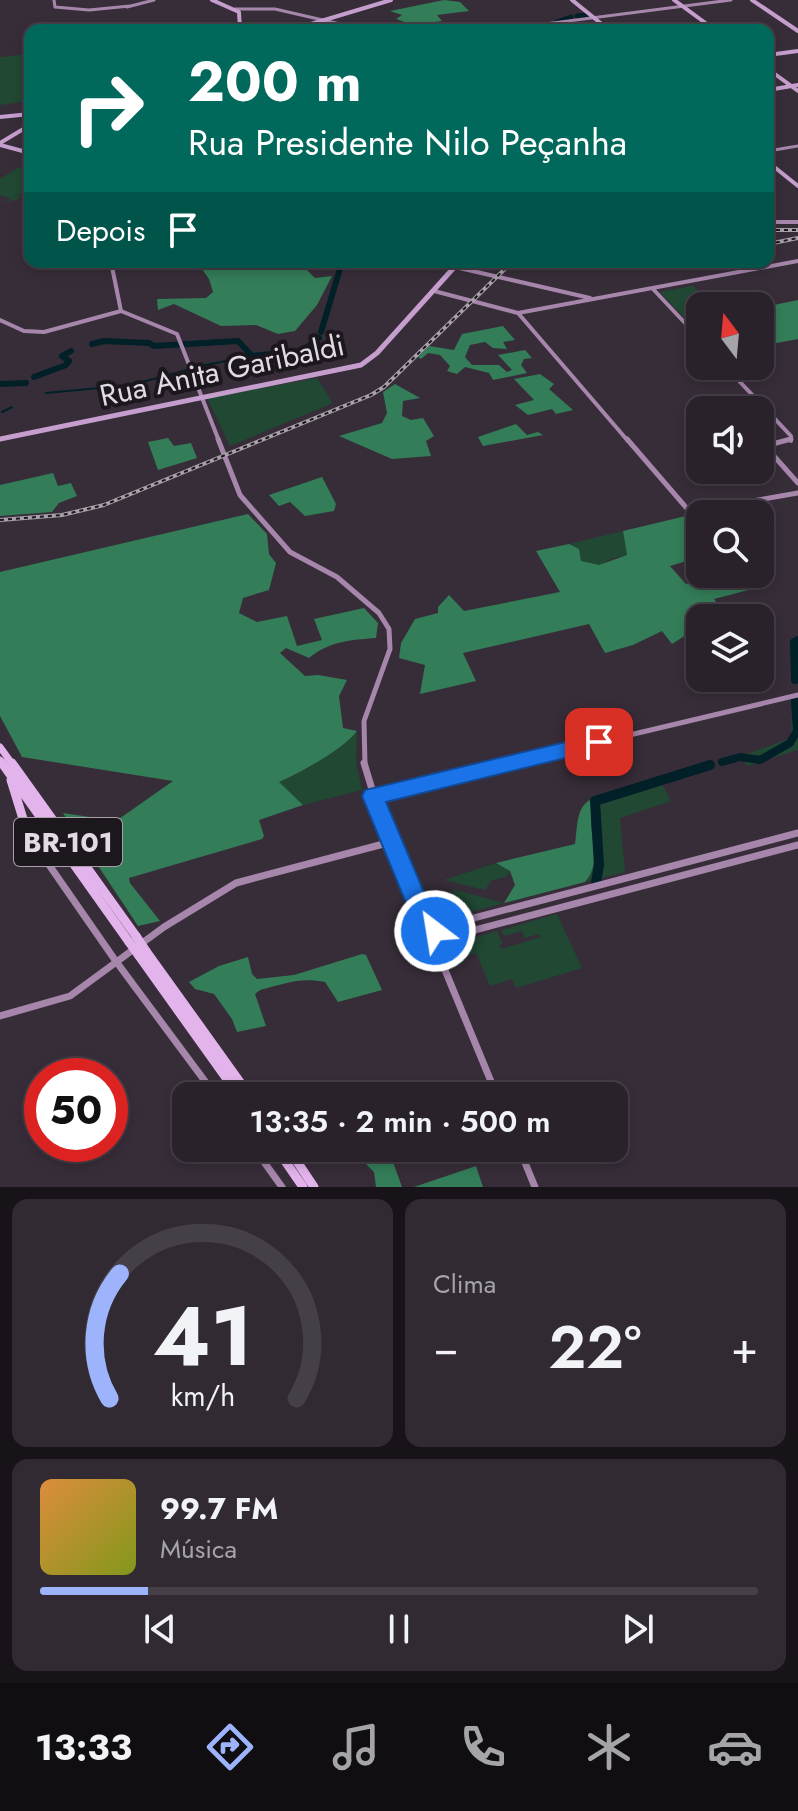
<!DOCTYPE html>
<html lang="pt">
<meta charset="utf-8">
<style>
:root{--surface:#29222b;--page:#312a33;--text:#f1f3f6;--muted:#a5a4a9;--line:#453f47;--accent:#9db4fd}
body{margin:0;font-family:Jost,sans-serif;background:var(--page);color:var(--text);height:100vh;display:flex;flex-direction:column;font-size:30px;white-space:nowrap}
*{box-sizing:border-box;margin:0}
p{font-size:26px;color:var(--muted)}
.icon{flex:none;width:44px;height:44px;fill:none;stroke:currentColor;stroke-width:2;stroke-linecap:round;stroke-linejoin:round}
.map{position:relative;height:1187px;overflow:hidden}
.sheet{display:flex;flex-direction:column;gap:12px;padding:12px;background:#171318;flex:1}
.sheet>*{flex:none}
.top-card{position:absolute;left:24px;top:24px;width:750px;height:244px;border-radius:16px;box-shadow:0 4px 12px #0003,0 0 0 2px var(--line);background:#00695c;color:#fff;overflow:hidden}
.needle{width:52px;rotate:344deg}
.buttons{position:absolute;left:686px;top:292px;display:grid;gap:16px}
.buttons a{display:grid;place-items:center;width:88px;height:88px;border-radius:16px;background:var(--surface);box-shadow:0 4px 12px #0003,0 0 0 2px var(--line);font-size:40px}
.speed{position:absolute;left:24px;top:1058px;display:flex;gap:16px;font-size:40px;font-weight:700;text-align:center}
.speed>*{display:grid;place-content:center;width:104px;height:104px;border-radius:50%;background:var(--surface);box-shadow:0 4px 12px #0003,0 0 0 2px var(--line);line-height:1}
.speed .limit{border:12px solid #d22;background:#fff;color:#111}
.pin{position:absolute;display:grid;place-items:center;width:68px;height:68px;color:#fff;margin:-34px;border-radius:16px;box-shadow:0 4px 12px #0006}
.me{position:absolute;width:88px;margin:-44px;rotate:329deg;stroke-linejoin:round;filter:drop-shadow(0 0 6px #0008)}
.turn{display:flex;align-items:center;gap:28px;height:168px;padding:0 32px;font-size:36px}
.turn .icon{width:104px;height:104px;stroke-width:2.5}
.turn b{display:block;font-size:56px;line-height:68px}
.then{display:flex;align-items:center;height:76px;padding:0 32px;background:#0003;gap:16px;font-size:30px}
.big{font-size:60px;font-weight:600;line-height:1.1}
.sheet .widget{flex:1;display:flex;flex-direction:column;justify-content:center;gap:12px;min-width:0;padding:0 28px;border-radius:16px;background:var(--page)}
.sheet .dial{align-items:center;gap:0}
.dial svg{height:208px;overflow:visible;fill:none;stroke:var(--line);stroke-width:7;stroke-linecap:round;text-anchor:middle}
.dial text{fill:var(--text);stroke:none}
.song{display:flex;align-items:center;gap:24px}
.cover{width:96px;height:96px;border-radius:12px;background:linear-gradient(135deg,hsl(30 70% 55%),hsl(70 70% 35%))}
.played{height:8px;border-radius:4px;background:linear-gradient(90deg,var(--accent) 15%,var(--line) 15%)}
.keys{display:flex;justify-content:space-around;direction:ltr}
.heat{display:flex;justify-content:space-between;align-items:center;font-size:44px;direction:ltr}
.sheet .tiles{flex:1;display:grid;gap:12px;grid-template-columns:1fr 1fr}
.widget:last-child{grid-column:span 2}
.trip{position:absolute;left:172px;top:1082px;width:456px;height:80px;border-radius:16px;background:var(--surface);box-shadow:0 4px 12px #0003,0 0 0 2px var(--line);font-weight:600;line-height:80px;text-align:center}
.tab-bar{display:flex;height:128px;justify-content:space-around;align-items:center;background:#100e11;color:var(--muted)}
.tab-bar .icon{width:56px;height:56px}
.tab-bar .current{color:var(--accent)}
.tab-bar b{font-size:36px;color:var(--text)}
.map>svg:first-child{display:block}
</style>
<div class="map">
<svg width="798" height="1187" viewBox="0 0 798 1187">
<rect width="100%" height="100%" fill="#372d39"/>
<path fill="#204833" d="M30 54V101L0 105V57Z
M30 167 20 170 30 173V188L12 199 30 191 16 200 0 202 12 199 0 195V179L18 168Z
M693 286 713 306H700V335L660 292Z
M317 378 333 403 230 446 207 398Z
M623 531 627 555 610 559 580 582 579 549 569 544Z
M798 699V750L747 766 741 756 791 738 792 701Z
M357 731 356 762 362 790 303 805 278 782C299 774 344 749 357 731Z
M662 777 661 782 671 801 620 818 625 872 585 882C606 858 580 823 597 797Z
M496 863 510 871 506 877 492 880 485 890 444 880Z
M452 889 504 903 463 914Z
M557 914 582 968 516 988 512 979 490 986 476 953 462 957 464 963 456 965 448 945 497 931 503 944 499 945 501 949 541 937 539 934 525 938 522 931 504 936 501 930Z"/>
<path fill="#337d58" d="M444 0 460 2 469 11 437 15 442 21 413 25 396 19 402 15 390 11Z
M197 262H299L315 278 332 276 317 305 295 331 278 334 256 325 221 326 174 304 158 310 157 299 206 298 213 292 209 279Z
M798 300V339L760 346V316L769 314 764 307Z
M503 326 515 340 503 342 507 349 493 348 485 342 470 345 465 357 472 365H499L507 372 512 370 498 355 525 350 532 358 524 359 521 365 527 373 493 380 489 373 465 367 457 374 447 371 450 366 440 355 428 353 421 359 418 357 429 346 454 350 462 334Z
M540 374 554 384 549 389 573 410 556 414 552 409 528 415 515 405 534 400 514 379Z
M395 384 420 398 403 401 402 416 411 420 423 418 434 436 426 441 431 456 392 459 339 436 382 423 387 413 383 392Z
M516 424 527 435 538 432 543 435 483 446 478 437Z
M168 438 174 446 191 443 197 458 158 470 148 442Z
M53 473 58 486 71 483 77 496 59 503 52 512 0 516V485Z
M322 477 336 504 334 511 305 516 290 502 279 506 269 495Z
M248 514 267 534 269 554 276 563 269 590 243 598 239 613 257 622 287 616 297 646 322 640 314 619 364 608 378 623 376 638C350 640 330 641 309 658L286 648 280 653 305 676 318 675 347 680 339 696 343 728 357 731C344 749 300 773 279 782L303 805 259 820 264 836 262 839 129 878 130 883 160 921 138 926 63 813 116 821 173 781 22 757 0 716V572Z
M690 515 700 529V557L670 566 686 584 720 574H750L760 587 714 599 727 618H700V626L672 644 662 631 633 645 605 653 589 624 463 653 476 681 420 694 425 665 399 658 401 643 415 619 438 613V607L449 595 464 611 560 592 536 551 569 544 579 549 581 561 599 565 627 555 623 531Z
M597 797C580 823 607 858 585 882L504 903 515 885 510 871 496 863 575 844C578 825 575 803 597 797Z
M362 954 366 955 382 990 338 1002 325 982C302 977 283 984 260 990L255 994 266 1026 237 1032 232 1019 214 994 195 989 189 982 219 966 248 957 252 974 257 979 294 975Z
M364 1148H388L402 1187H376L374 1172 364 1162Z
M476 1166 483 1187H414Z"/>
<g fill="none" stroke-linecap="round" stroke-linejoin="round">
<path stroke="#012027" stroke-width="2" d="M200 366 252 356
M46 393 131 385 187 370
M2 412 12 407"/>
<path stroke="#012027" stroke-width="5" d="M577 16 586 15
M557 22 571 17"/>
<path stroke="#012027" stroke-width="6" d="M321 332 342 262
M92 344 104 341 149 343 154 346 238 341 252 356 302 351 319 338
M34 377 66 365 69 361 62 356 71 351
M0 384 26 383"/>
<path stroke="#012027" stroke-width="8" d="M795 680 794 642 798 640
M722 762 740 757 760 760 790 743 797 731 795 701"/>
<path stroke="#012027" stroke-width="10" d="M596 882 599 865 595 801 710 765"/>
<path stroke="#a687ab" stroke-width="3" d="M54 0 55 7 89 10 130 6
M127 7 154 0
M235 9H275L366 30
M498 30 731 0
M768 151 798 146"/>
<path stroke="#a687ab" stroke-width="4" d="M768 222H798
M111 262 121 311
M455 267 590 298
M653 289 700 339
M434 291 518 313 628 441
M518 313 798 261
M0 320 24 331 44 332 121 311 177 334 219 441
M725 366 791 436V441"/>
<path stroke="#a687ab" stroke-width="5" d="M218 439 240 495 290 552 337 577 379 613 389 629 390 649 364 721 365 765
M627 439 690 512 798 493
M791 439 765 446 798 483
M503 765 798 695"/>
<path stroke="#a687ab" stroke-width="7" d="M364 763 385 832 428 930 798 833
M373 796 511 763
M29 836 115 960 216 1096
M424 936a6 6 0 1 1 12 0a6 6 0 1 1-12 0Z
M0 1016 70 996 164 927 236 883 391 842
M497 1096 433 941 798 845
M254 1148 282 1187
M519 1148 535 1187"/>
<path stroke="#c69ecd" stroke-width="4" d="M212 0 239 12 240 30
M572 0 609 30
M674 0 715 30
M752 0 798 31
M291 30 391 0
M768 55 798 51
M768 69 798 91
M768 90 798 85
M0 117 30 114
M0 143 30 125
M0 145 30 153
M768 162 798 186"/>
<path stroke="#c69ecd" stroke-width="5" d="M443 262 455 267
M0 439 361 365 377 353 459 262"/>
<path stroke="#e3b3ec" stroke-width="7" d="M0 747 13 765
M0 760 4 765"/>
<path stroke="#e3b3ec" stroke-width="9" d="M2 763 129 942
M12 763 136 936
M11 780 28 835
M146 951 250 1096
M139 956 239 1096
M276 1148 303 1187
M288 1148 314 1187"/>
<defs>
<path id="rail" d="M768 230H798
M768 244 798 238
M0 520 62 515 104 505 371 395 384 387 512 262"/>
</defs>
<use href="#rail" stroke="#a8a0a9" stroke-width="4"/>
<use href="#rail" stroke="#1c171d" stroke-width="2" stroke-dasharray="4" stroke-linecap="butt"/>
<path stroke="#e3b3ec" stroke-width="9" d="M136 936 146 951
M129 942 139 956"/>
</g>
<path fill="#1a73e8" stroke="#114b97" stroke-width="2" d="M599 734 606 737 609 742 606 748 386 802 436 921 443 924 446 931 443 938 435 941 420 937 362 796 365 790Z"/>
<g text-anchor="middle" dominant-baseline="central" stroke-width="8" stroke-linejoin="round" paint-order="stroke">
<rect fill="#1c171d" stroke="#a7a0a8" stroke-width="2" x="14" y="818" width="108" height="48" rx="6"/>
<g font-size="28" font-weight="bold" fill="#e2dbe3">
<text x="68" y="842">BR-101</text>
</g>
<g font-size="30" fill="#e2dbe3" stroke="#1c171d">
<text transform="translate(222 370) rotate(-12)">Rua Anita Garibaldi</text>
</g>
</g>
</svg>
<div class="buttons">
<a><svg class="needle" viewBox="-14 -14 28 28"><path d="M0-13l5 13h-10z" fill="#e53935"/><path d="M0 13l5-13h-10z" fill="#a5a4a9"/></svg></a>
<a><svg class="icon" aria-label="sound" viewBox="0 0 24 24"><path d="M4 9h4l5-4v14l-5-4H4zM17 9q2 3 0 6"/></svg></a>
<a><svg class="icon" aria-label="search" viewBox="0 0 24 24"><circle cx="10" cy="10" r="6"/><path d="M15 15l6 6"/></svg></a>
<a><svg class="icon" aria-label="layers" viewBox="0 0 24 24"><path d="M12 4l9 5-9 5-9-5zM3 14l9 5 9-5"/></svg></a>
</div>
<div class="speed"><div class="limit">50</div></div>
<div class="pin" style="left:599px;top:742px;background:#d93025"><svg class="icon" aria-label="arrive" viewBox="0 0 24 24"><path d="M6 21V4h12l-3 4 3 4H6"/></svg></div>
<svg class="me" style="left:435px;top:931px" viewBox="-20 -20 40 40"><circle r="17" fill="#1a73e8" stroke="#fff" stroke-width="3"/><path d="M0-11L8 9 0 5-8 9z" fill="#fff"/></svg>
<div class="trip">13:35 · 2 min · 500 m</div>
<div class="top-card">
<div class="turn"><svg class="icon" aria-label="right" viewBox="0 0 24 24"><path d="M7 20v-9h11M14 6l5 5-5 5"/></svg><div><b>200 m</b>Rua Presidente Nilo Peçanha</div></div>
<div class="then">Depois<svg class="icon" aria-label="arrive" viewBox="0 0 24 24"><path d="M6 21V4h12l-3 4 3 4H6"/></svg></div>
</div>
</div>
<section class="sheet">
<div class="tiles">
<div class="widget dial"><svg viewBox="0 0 100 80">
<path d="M14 69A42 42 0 1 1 86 69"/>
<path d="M14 69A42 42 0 0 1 18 21" stroke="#9db4fd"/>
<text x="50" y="56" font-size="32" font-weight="700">41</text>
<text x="50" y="72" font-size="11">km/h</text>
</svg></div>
<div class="widget"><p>Clima</p>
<div class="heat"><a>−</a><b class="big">22°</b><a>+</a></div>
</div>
<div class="widget">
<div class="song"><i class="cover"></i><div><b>99.7 FM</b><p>Música</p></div></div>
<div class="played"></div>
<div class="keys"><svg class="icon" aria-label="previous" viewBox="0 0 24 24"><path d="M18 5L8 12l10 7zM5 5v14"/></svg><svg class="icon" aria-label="pause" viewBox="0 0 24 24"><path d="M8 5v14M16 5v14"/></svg><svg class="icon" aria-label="next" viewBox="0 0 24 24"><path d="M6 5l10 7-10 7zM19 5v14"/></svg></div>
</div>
</div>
</section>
<nav class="tab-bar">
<b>13:33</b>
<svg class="icon current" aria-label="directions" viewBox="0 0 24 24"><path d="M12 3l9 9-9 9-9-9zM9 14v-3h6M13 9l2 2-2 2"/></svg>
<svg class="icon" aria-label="music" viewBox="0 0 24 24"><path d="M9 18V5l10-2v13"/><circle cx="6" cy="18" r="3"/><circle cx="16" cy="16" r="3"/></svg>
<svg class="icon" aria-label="phone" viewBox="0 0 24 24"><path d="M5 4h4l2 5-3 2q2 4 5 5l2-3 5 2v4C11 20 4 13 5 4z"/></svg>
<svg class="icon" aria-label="climate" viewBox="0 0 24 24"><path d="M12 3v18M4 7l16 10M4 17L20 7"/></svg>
<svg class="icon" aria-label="car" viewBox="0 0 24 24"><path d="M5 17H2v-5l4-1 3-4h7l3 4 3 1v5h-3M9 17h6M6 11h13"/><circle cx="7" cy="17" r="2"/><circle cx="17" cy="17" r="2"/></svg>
</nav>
